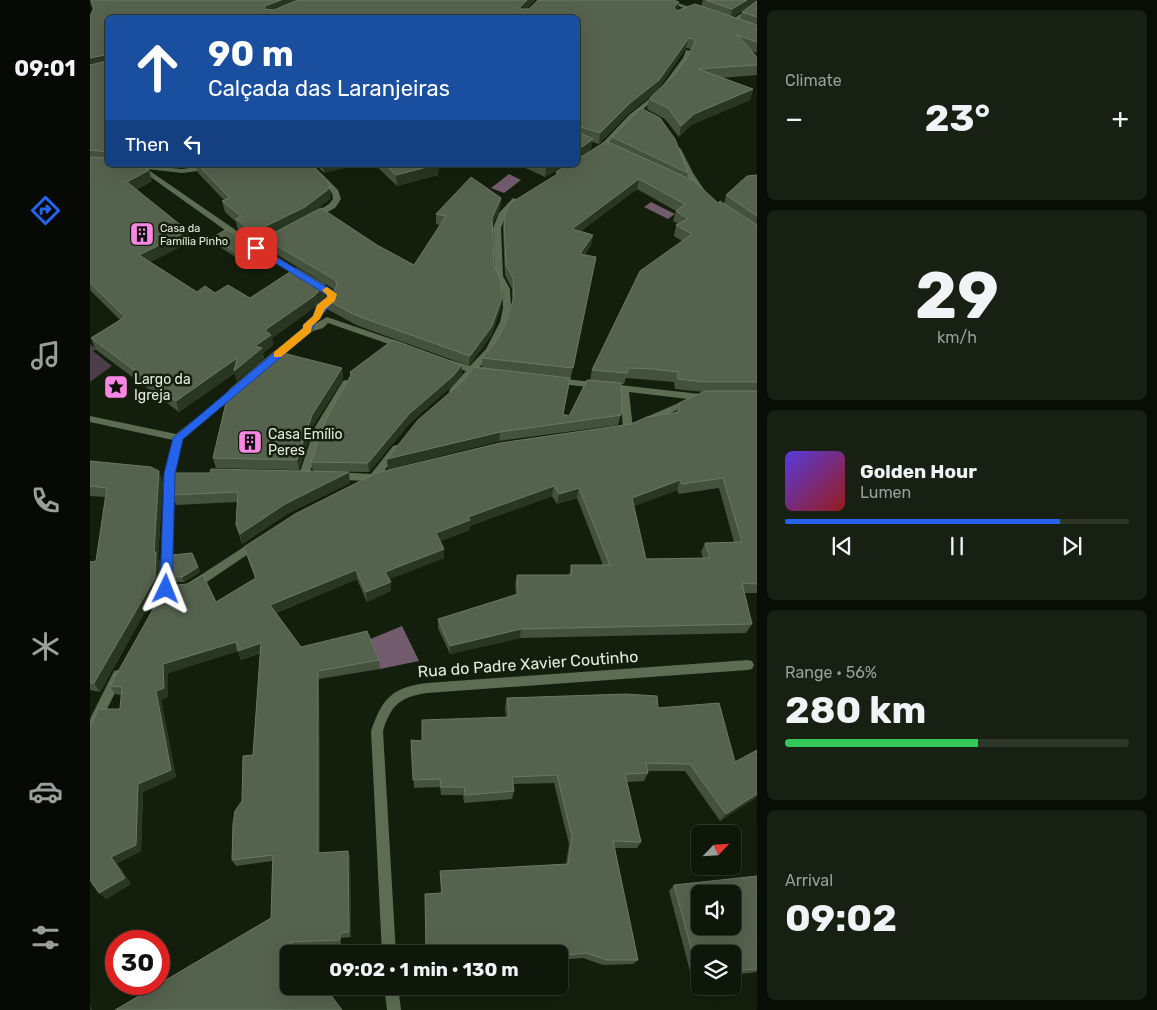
<!DOCTYPE html>
<meta charset="utf-8">
<style>
:root{--surface:#0e1709;--page:#172012;--text:#f1f3f6;--muted:#9b9f9c;--line:#2e362a;--accent:#2563eb}
body{margin:0;font-family:Rubik,sans-serif;background:var(--page);color:var(--text);height:100vh;display:flex;flex-direction:column;font-size:19px;white-space:nowrap}
*{box-sizing:border-box;margin:0}
p{font-size:16px;color:var(--muted)}
.icon{flex:none;width:28px;height:28px;fill:none;stroke:currentColor;stroke-width:2;stroke-linecap:round;stroke-linejoin:round}
.map{position:relative;flex:1;overflow:hidden}
.side{display:flex;flex-direction:column;gap:10px;padding:10px;background:#080d05;width:400px}
.side>*{flex:none}
.top-card{position:absolute;left:15px;top:15px;width:475px;height:152px;border-radius:8px;box-shadow:0 5px 20px #0002,0 0 0 1px var(--line);background:#1a4fa0;color:#fff;overflow:hidden}
.needle{width:32px;rotate:65deg}
.fabs{position:absolute;left:601px;top:825px;display:grid;gap:10px}
.fabs a{display:grid;place-items:center;width:50px;height:50px;border-radius:8px;background:var(--surface);box-shadow:0 5px 20px #0002,0 0 0 1px var(--line);font-size:25px}
.speed{position:absolute;left:15px;top:930px;display:flex;gap:10px;font-size:25px;font-weight:700;text-align:center}
.speed>*{display:grid;place-content:center;width:65px;height:65px;border-radius:50%;background:var(--surface);box-shadow:0 5px 20px #0002,0 0 0 1px var(--line);line-height:1}
.speed .limit{border:8px solid #d22;background:#fff;color:#111}
.pin{position:absolute;display:grid;place-items:center;width:42px;height:42px;color:#fff;margin:-21px;border-radius:10px;box-shadow:0 2px 8px #0006}
.me{position:absolute;width:55px;margin:-28px;rotate:2deg;stroke-linejoin:round;filter:drop-shadow(0 0 4px #0008)}
.turn{display:flex;align-items:center;gap:18px;height:105px;padding:0 20px;font-size:22px}
.turn .icon{width:65px;height:65px;stroke-width:2.5}
.turn b{display:block;font-size:35px;line-height:42px}
.then{display:flex;align-items:center;height:48px;padding:0 20px;background:#0003;gap:10px;font-size:19px}
.big{font-size:38px;font-weight:700;line-height:1.1}
.side .card{flex:1;display:flex;flex-direction:column;justify-content:center;gap:8px;min-width:0;padding:0 18px;border-radius:8px;background:var(--page)}
.side .dial{align-items:center;gap:0}
.dial b{font-size:65px;line-height:1}
.song{display:flex;align-items:center;gap:15px}
.cover{width:60px;height:60px;border-radius:8px;background:linear-gradient(135deg,hsl(250 70% 55%),hsl(0 70% 35%))}
.played{height:5px;border-radius:2px;background:linear-gradient(90deg,var(--accent) 80%,var(--line) 80%)}
.keys{display:flex;justify-content:space-around;direction:ltr}
.heat{display:flex;justify-content:space-between;align-items:center;font-size:28px;direction:ltr}
.charge{height:8px;border-radius:4px;background:linear-gradient(90deg,#34c759 56%,var(--line) 0)}
.trip{position:absolute;left:190px;top:945px;width:288px;height:50px;border-radius:8px;background:var(--surface);box-shadow:0 5px 20px #0002,0 0 0 1px var(--line);font-weight:700;line-height:50px;text-align:center}
main{display:flex;flex:1;min-height:0}
.tabs{display:flex;flex-direction:column;width:90px;justify-content:space-around;align-items:center;background:#060904;color:var(--muted)}
.tabs .icon{width:35px;height:35px}
.tabs .current{color:var(--accent)}
.tabs b{font-size:22px;color:var(--text)}
.map>svg:first-child{display:block}
</style>
<main>
<nav class="tabs">
<b>09:01</b>
<svg class="icon current" aria-label="directions" viewBox="0 0 24 24"><path d="M12 3l9 9-9 9-9-9zM9 14v-3h6M13 9l2 2-2 2"/></svg>
<svg class="icon" aria-label="music" viewBox="0 0 24 24"><path d="M9 18V5l10-2v13"/><circle cx="6" cy="18" r="3"/><circle cx="16" cy="16" r="3"/></svg>
<svg class="icon" aria-label="phone" viewBox="0 0 24 24"><path d="M5 4h4l2 5-3 2q2 4 5 5l2-3 5 2v4C11 20 4 13 5 4z"/></svg>
<svg class="icon" aria-label="climate" viewBox="0 0 24 24"><path d="M12 3v18M4 7l16 10M4 17L20 7"/></svg>
<svg class="icon" aria-label="car" viewBox="0 0 24 24"><path d="M5 17H2v-5l4-1 3-4h7l3 4 3 1v5h-3M9 17h6M6 11h13"/><circle cx="7" cy="17" r="2"/><circle cx="17" cy="17" r="2"/></svg>
<svg class="icon" aria-label="filters" viewBox="0 0 24 24"><path d="M4 7h16M4 17h16"/><circle cx="9" cy="7" r="2"/><circle cx="15" cy="17" r="2"/></svg>
</nav>
<div class="map">
<svg width="667" height="1010" viewBox="0 0 667 1010">
<rect width="100%" height="100%" fill="#131f0c"/>
<path fill="#4c3e48" d="M0 344 6 349 3 351 22 366 0 382Z"/>
<path fill="#735b6e" d="M419 174 431 180 414 193 401 188Z
M561 202 585 214 578 219 554 207Z
M312 626 329 661 290 669 278 640Z"/>
<g fill="none" stroke-linecap="round" stroke-linejoin="round">
<path fill="#5c6d53" fill-rule="evenodd" d="M572 0H580L610 11 605 12Z
M667 3V7L642 24 637 23Z
M596 50 601 51 599 58 572 94 543 117 512 150 490 165H486H488V161L508 148 539 115 568 92 593 58Z
M588 147 591 149 603 173 615 191 614 193H608L595 173 585 149Z
M49 165 92 169 125 165H146L143 167 92 173 57 169 169 246 245 292 246 294C245 302 240 302 236 308 230 314 230 319 223 325L237 317 316 344 317 346 316 348H310L238 323 233 328 220 332 184 362H178L177 360 178 358 213 329 215 323 223 316 228 305 237 298 238 295 163 250 48 168 47 167Z
M216 165H223L248 190 251 199 245 208 224 219 220 217 221 215 239 204 243 199 242 193Z
M423 198 430 200 416 214 411 228 413 276 420 289 421 308 418 322 402 353 388 369 396 371 397 373 396 375 393 376 384 373 366 393H360L359 391 360 389 376 371 356 365 355 363 356 361 359 360 380 366 396 349 410 322 413 308 412 289 405 276 403 228 409 213Z
M467 378 610 394 615 397 610 400 598 399 603 402 601 404 557 423 554 422 552 420 554 418 598 399 539 392 543 429 538 432 533 429 530 391 464 383 463 381Z
M256 380 260 383 235 427 219 475 214 479 211 478 209 475 225 427 253 381Z
M147 386 150 387 151 389 150 391 92 440 85 473 81 589 76 600 72 602 68 600 67 597 71 589 75 473 83 440 0 422V416L86 434Z
M306 445 309 446 311 449 309 452 286 481 246 480 241 476 246 472 281 474 303 446Z
M166 539 170 540 171 543 170 546 108 588 104 590 100 588 99 585 100 582Z
M658 660 662 661 664 665 662 669 658 670 337 693C310 697 301 705 293 731L306 954H292L281 731C292 699 302 687 337 683Z
M28 670 32 671 34 675 4 735 0 737V719L24 671Z
M294 986H308L311 1010H297Z"/>
</g>
<path fill="#44523d" fill-rule="evenodd" d="M0 0H445L437 9 589 2 587 11 611 6 613 0H667V1L643 17 650 19 652 12 667 1V53L661 51 667 57V75L631 78 663 89 660 100 601 125 589 137 575 119 557 109 559 99 585 74 597 58 601 49 596 48 567 91 538 114 509 144 502 142 501 149 494 155 520 143 522 137 598 173 597 178 628 203 634 204 636 195 667 175V593H654L662 624 656 633 430 638 360 654 348 628V619L426 595 425 584 427 575H479L481 565H513L487 498 467 504 462 496 380 526V530L350 541 354 549V558L299 579 301 591 277 602 267 579 186 613 211 647 289 660 290 669 229 679 230 853 258 851 260 858 261 937 251 938V945L203 947 181 918 182 861 146 866 142 860 152 801 163 755 170 653 151 660 148 651 78 673V697L71 700 86 777 53 792 51 851 27 863 41 884 16 899 9 893 31 695 25 694 20 686 126 602 165 578 154 547 541 424 586 412 589 403 614 392 585 389 584 382 536 378 534 384H531V415L528 425 409 441 298 469 297 459 392 368V358L405 343 414 327 422 302V289L415 275 413 228 414 218 466 175V172L488 165V18H18V165L62 181 46 190 98 231 100 242 60 262 107 292 125 293 160 298 235 285 236 296 225 307 182 338 183 345 173 353 174 359 147 381 145 373 89 412 5 349 1 338 30 320 0 290V16L3 10 0 2ZM547 189 586 211 583 221 588 224 586 225 584 236 592 241 502 370 500 380 479 416 473 414 506 257 495 255 501 245 503 235 491 231ZM629 488 644 542 615 543 611 552 613 558 556 559 544 506 587 490 589 494Z
M62 165H222L241 198 222 213 324 265 350 225 346 224V214L411 198 410 208 402 226 404 266 411 308 401 336 379 366 266 325 237 309 236 299 245 290 176 248 174 239 166 243 148 230 146 222 135 212 132 201 134 200 108 173 106 165 92 167Z
M226 165H267L234 173Z
M285 165H349L348 175 307 186Z
M429 165H476L455 177Z
M123 237 162 246 163 252 150 260 124 243Z
M372 365V374L363 385 320 423 279 472 223 471 221 462 260 376V372Z
M252 368 253 379 223 426 209 470 126 468 123 458Z
M0 461 73 482 68 558 70 562 69 587 10 692 0 690V562L6 561 15 497 0 496Z
M260 483 197 514 152 544 146 525 147 502 86 505 82 495Z
M108 567 110 572 94 582H84L82 577Z
M417 698 568 708 645 762 667 750V797L630 821 595 771H558V773L554 781 537 782 551 842 547 848H525L548 960 543 964 513 965 493 958 469 960V954L351 893 350 871 476 864 479 844 464 783 423 784 424 791 422 799 374 803 373 795H351L350 787 324 788 321 740 332 741 416 717 415 707Z
M667 876V972L642 975V954H610V978L602 979 579 891 584 885Z"/>
<path fill="#293622" d="M191 0H215L176 16 174 9 175 6Z
M437 0H445L430 17V7Z
M657 0H667V1L640 19 642 9Z
M589 2 587 12 584 7Z
M599 38 596 48 567 91 538 114 509 144 510 133 540 103Z
M15 55 18 65 0 69V58Z
M663 89 660 100 601 125 589 137 591 126 604 114Z
M503 139 501 149 488 159 489 149Z
M91 165H106L92 167Z
M233 165H267L234 173Z
M345 165H349L348 175 307 186 306 175Z
M459 165H476L455 177 456 167Z
M59 170 62 181 40 193 37 182Z
M549 179 547 189 480 239 482 229Z
M240 188 241 198 216 218 166 243 164 232Z
M411 198 410 208 401 228 402 218Z
M98 231 100 242 52 266 49 255Z
M503 235 501 245 488 265 490 254Z
M162 246 163 252 150 260 148 254Z
M235 285 236 296 225 307 182 338 183 345 173 353 174 359 147 381 145 373 89 412 86 401 165 346 175 330Z
M412 298 411 308 401 336 379 366 380 356Z
M372 365V374L363 385 320 423 279 472 278 463 319 414Z
M252 368 253 379 223 426 209 470 207 460 222 415Z
M410 432 409 441 298 469 297 459Z
M69 471 73 482 68 558 70 562 69 587 10 692 4 683 64 552Z
M259 472 260 483 197 514 152 544 150 534 195 504Z
M590 480 587 490 539 508 542 498Z
M464 486 462 496 380 526V530L346 543V533L378 517Z
M489 488 487 498 467 504 469 494Z
M354 549V558L295 581V572Z
M108 567 110 572 94 582 92 577Z
M266 570 267 579 182 614 180 605Z
M301 582V591L277 602 276 592Z
M431 629 430 638 360 654V646Z
M146 642 171 643 173 651 151 660 148 651 78 673V697L71 700 86 777 53 792 51 851 27 863 41 884 16 899 9 893 21 857 48 784 66 691 73 664Z
M228 671 229 679 230 859 228 853Z
M667 794V797L630 821 636 814Z
M258 851 260 858 261 937 259 932Z
M250 933 251 938V945L250 940Z
M0 1002 2 1010H0Z"/>
<path fill="#55624e" stroke="#6b7865" fill-rule="evenodd" d="M1 0H191L175 6 174 9 184 10 208 0H437L430 7V9H439L448 0H583L589 2 584 7 586 11 605 4 667 25V42L647 35 667 57V65L608 69 663 89 604 114 591 126 578 108 559 99 585 74 597 58 605 42 604 39 599 38 569 80 540 103 510 133 488 126V132L503 139 489 149 488 152V18H18V152L0 150V65L17 61 15 55 0 58V16L4 8Z
M616 0H657L642 9Z
M667 1V17L652 12Z
M551 108 570 118 585 139 598 173 522 137Z
M516 141 604 181 628 203 630 201 667 225V382H614L588 379V372L563 369 538 368 537 373 502 370 550 271 602 234 586 225 598 219 586 211 595 204 549 179 482 229 503 235 490 254 506 257 483 368 392 358 405 343 414 327 424 298 423 278 416 265 414 218 419 204 469 173 466 172 477 165H488V159Z
M0 157 18 158V165H51L59 170 37 182 98 231 49 255 107 292 115 286 125 293 138 285 160 298 206 268 235 285 224 296 175 330 181 335 165 346 172 348 144 371 147 358 86 401 1 338 35 317 0 283Z
M108 165H222L239 183 240 188 215 207 164 232 146 219 151 216 132 201 140 198Z
M296 165H345L306 175Z
M667 175V216L636 195 657 176Z
M381 177 411 198 402 218 404 266 411 280 412 298 402 326 380 356 265 315 236 299 245 289 247 284 245 280 174 238 231 208 287 245 324 265 356 216 346 214Z
M137 229 162 246 148 254 123 237Z
M303 340 372 365 363 376 319 414 278 463 221 462 236 419 261 375 260 372Z
M185 351 252 368 222 415 207 460 123 458 139 390Z
M384 367 480 378 473 414 479 416 497 380 531 383 532 402 531 415 410 432 297 459 328 420 372 382Z
M615 391H667V584L652 583 662 624 431 629 360 646 348 619 428 594 427 575H482L481 565H520L489 488 469 494 464 486 378 517 380 520 346 533 354 549 295 572 301 582 276 592 266 570 180 605 211 647 277 631 289 660 228 671V853L258 851 259 932 250 933V940L200 942 208 954H199V986H234L252 1010H25L181 918 183 855 142 860 143 824 145 811 152 801 153 756 163 755 171 643 148 651 146 642 73 664 74 688 66 691 81 770 48 784 46 845 21 857 35 878 9 893 0 880V728L8 709H30L32 687 20 686 76 586 97 584 113 575 126 602 166 578 154 547 205 514 286 473 410 443 541 424 557 417 589 412V403ZM633 478 652 542 615 543 620 558 556 559 542 498 590 480 592 484Z
M0 461 61 467 69 471 64 552H66L65 578 4 683H0V562L6 561 17 488 0 486Z
M121 469 259 472 195 504 150 534 146 525 148 492 82 495 83 473H120Z
M102 553 108 567 92 577H82V555Z
M536 694 567 696 568 708 629 703 645 762 667 750V794L636 814 600 764 556 763 558 773 535 774 551 842 523 841 548 960H517L496 953 469 956V954H336L335 894 352 893 350 871 478 864 482 837 467 775 422 777 424 791 375 795 374 787H351L350 779 323 780 321 740 332 741V720L419 717 417 698Z
M667 876V969L642 971V954H610V974H608L584 885ZM610 894H642V926H610Z"/>
<path fill="#2563eb" stroke="#184099" d="M166 245 245 292 246 299C238 309 225 320 221 332L93 439 85 474 82 589 81 593 76 594 72 593 70 589 74 474 83 438 213 328V325L223 316 227 305 237 297V295L163 249 161 248Z"/>
<path fill="#f59e0b" d="M237 287 247 294 245 301 235 309 230 319 222 326 221 332 191 357H184V352L213 328V325L223 316 227 305 237 297V295L232 290Z"/>
<defs>
<symbol id="building-square" viewBox="-11 -11 22 22"><rect x="-9" y="-9" width="18" height="18" rx="4" fill="#fb87e5" stroke="#131f0c"/><path d="M-4-6H4V6H1V3H-1V6H-4ZM-2.5-4.3h1.7v1.8h-1.7ZM.8-4.3h1.7v1.8H.8ZM-2.5-1h1.7V.8h-1.7ZM.8-1h1.7V.8H.8Z" fill="#111"/></symbol>
<symbol id="sight-square" viewBox="-11 -11 22 22"><rect x="-9" y="-9" width="18" height="18" rx="4" fill="#fb87e5" stroke="#131f0c"/><path d="M0-6L1.8-2.2L6-1.7L2.9 1.2L3.7 5.4L0 3.3L-3.7 5.4L-2.9 1.2L-6-1.7L-1.8-2.2Z" fill="#111"/></symbol>
</defs>
<g fill-rule="evenodd">
<use href="#building-square" x="38" y="220" width="28" height="28"/>
<use href="#sight-square" x="12" y="373" width="28" height="28"/>
<use href="#building-square" x="146" y="428" width="28" height="28"/>
</g>
<g text-anchor="middle" dominant-baseline="central" stroke-width="5" stroke-linejoin="round" paint-order="stroke">
<g font-size="11" fill="#e2ebde" stroke="#131f0c" text-anchor="start">
<text x="70" y="228">Casa da<tspan x="70" dy="13">Família Pinho</tspan></text>
</g>
<g font-size="14" fill="#e2ebde" stroke="#131f0c" text-anchor="start">
<text x="44" y="379">Largo da<tspan x="44" dy="16">Igreja</tspan></text>
<text x="178" y="434">Casa Emílio<tspan x="178" dy="16">Peres</tspan></text>
</g>
<g font-size="16" fill="#e2ebde" stroke="#131f0c">
<text transform="translate(438 664) rotate(-4)">Rua do Padre Xavier Coutinho</text>
</g>
</g>
</svg>
<div class="fabs">
<a><svg class="needle" viewBox="-14 -14 28 28"><path d="M0-13l5 13h-10z" fill="#e53935"/><path d="M0 13l5-13h-10z" fill="#9b9f9c"/></svg></a>
<a><svg class="icon" aria-label="sound" viewBox="0 0 24 24"><path d="M4 9h4l5-4v14l-5-4H4zM17 9q2 3 0 6"/></svg></a>
<a><svg class="icon" aria-label="layers" viewBox="0 0 24 24"><path d="M12 4l9 5-9 5-9-5zM3 14l9 5 9-5"/></svg></a>
</div>
<div class="speed"><div class="limit">30</div></div>
<div class="pin" style="left:166px;top:248px;background:#d93025"><svg class="icon" aria-label="arrive" viewBox="0 0 24 24"><path d="M6 21V4h12l-3 4 3 4H6"/></svg></div>
<svg class="me" style="left:76px;top:589px" viewBox="-20 -20 40 40"><path d="M0-17L14 15 0 8-14 15z" fill="#2563eb" stroke="#fff" stroke-width="4"/></svg>
<div class="trip">09:02 · 1 min · 130 m</div>
<div class="top-card">
<div class="turn"><svg class="icon" aria-label="ahead" viewBox="0 0 24 24"><path d="M12 20V5M6 11l6-6 6 6"/></svg><div><b>90 m</b>Calçada das Laranjeiras</div></div>
<div class="then">Then<svg class="icon" aria-label="left" viewBox="0 0 24 24"><path d="M17 20v-9H6M10 6l-5 5 5 5"/></svg></div>
</div>
</div>
<section class="side">
<div class="card"><p>Climate</p>
<div class="heat"><a>−</a><b class="big">23°</b><a>+</a></div>
</div>
<div class="card dial"><b>29</b><p>km/h</p></div>
<div class="card">
<div class="song"><i class="cover"></i><div><b>Golden Hour</b><p>Lumen</p></div></div>
<div class="played"></div>
<div class="keys"><svg class="icon" aria-label="previous" viewBox="0 0 24 24"><path d="M18 5L8 12l10 7zM5 5v14"/></svg><svg class="icon" aria-label="pause" viewBox="0 0 24 24"><path d="M8 5v14M16 5v14"/></svg><svg class="icon" aria-label="next" viewBox="0 0 24 24"><path d="M6 5l10 7-10 7zM19 5v14"/></svg></div>
</div>
<div class="card"><p>Range · 56%</p><b class="big">280 km</b><div class="charge"></div></div>
<div class="card"><p>Arrival</p><b class="big">09:02</b></div>
</section>
</main>
